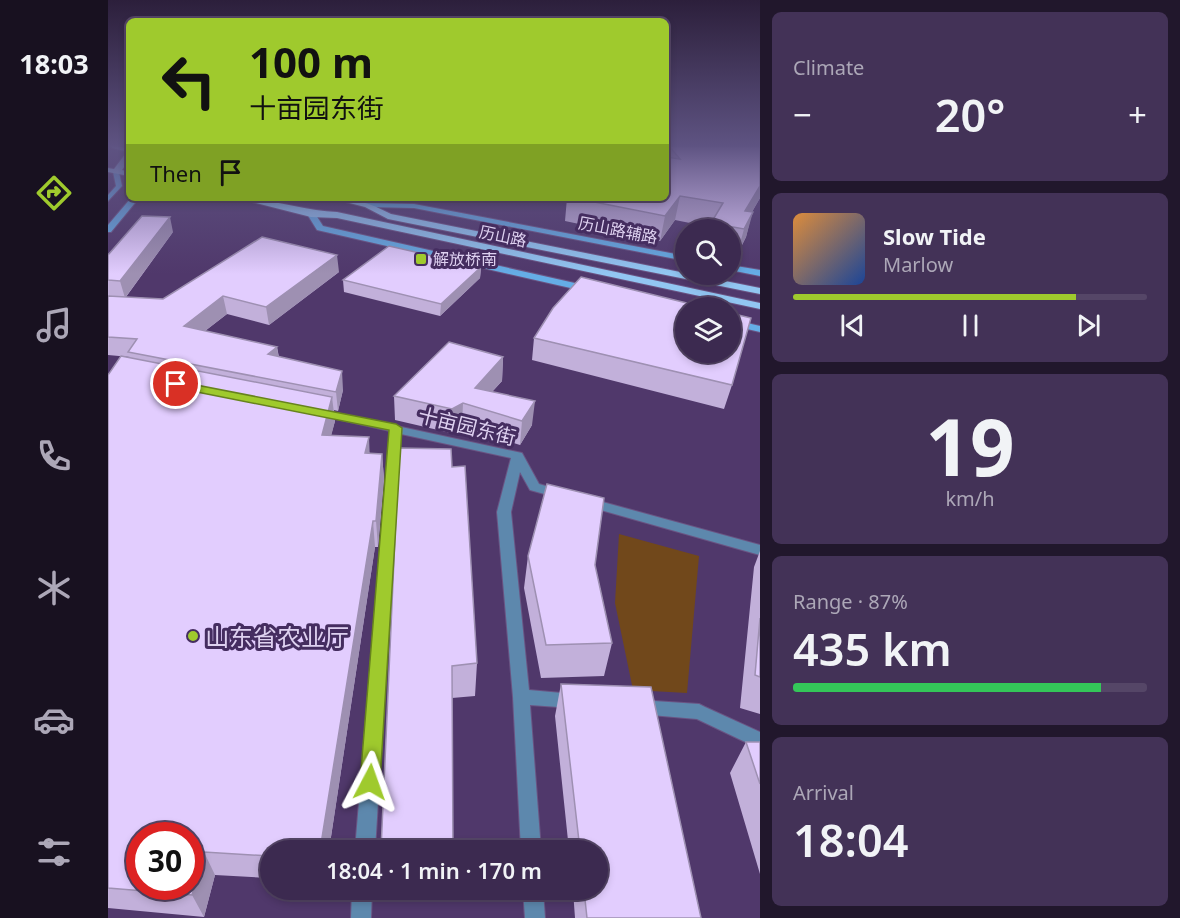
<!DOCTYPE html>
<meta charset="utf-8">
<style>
:root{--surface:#3c2a50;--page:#433257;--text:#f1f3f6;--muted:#aca7b7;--line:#554667;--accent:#9fca2d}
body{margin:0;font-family:"Noto Sans","Noto Sans SC",sans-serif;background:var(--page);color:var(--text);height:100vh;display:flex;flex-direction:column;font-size:22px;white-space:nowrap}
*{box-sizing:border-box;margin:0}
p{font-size:20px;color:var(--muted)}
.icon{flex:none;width:33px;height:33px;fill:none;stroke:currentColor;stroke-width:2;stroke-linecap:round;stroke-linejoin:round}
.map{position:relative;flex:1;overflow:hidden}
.drawer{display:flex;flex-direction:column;gap:12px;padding:12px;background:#21172c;width:420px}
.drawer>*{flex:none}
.top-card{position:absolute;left:18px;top:18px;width:543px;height:183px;border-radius:9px;box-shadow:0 3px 9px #0003,0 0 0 2px var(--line);background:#9fca2d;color:#111;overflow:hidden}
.controls{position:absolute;left:567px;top:219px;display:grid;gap:12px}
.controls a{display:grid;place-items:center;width:66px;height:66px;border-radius:50%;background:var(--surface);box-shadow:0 3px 9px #0003,0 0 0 2px var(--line);font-size:30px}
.speed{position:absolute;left:18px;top:822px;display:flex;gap:12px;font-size:30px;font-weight:700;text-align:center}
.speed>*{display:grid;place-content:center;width:78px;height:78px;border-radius:50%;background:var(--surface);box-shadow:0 3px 9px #0003,0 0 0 2px var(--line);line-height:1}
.speed .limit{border:9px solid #d22;background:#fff;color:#111}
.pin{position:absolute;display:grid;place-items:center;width:51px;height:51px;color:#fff;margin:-26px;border:3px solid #fff;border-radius:50%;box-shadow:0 2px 6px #0007}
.me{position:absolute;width:66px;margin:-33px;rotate:4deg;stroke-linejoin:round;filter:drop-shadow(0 0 4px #0008)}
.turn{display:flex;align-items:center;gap:21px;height:126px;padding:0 24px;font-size:27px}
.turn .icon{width:78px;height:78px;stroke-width:2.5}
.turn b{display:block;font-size:42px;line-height:51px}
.then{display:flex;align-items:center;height:57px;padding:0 24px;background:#0003;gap:12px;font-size:22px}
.big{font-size:45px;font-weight:600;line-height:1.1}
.drawer .card{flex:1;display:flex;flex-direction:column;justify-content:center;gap:9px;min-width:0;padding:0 21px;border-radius:9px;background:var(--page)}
.drawer .dial{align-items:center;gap:0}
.dial b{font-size:78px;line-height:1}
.song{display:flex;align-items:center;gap:18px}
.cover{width:72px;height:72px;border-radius:9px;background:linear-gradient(135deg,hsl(30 70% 55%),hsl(220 70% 35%))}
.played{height:6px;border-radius:3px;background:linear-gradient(90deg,var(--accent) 80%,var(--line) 80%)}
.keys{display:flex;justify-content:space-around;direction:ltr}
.heat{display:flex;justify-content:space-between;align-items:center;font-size:33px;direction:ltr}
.charge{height:9px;border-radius:4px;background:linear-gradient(90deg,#34c759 87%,var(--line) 0)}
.trip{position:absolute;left:152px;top:840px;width:348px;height:60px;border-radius:30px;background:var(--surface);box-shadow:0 3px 9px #0003,0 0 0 2px var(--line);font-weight:600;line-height:60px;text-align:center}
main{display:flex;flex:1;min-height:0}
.dock{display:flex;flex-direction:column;width:108px;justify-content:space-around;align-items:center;background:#181120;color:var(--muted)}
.dock .icon{width:42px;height:42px}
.dock .current{color:var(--accent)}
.dock b{font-size:27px;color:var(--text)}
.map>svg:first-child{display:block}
</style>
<main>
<nav class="dock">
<b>18:03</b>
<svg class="icon current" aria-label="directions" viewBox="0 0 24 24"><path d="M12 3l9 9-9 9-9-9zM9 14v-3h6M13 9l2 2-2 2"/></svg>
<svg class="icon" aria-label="music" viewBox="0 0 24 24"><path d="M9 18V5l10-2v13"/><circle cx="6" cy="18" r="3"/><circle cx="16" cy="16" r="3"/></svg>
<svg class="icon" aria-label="phone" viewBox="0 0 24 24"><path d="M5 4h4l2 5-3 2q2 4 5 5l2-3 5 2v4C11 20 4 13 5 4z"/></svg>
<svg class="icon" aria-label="climate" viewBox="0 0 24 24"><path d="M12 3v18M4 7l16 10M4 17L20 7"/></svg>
<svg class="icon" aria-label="car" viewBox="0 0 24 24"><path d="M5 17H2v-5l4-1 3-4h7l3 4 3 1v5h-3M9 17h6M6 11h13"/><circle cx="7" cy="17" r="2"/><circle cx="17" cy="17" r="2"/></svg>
<svg class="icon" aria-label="filters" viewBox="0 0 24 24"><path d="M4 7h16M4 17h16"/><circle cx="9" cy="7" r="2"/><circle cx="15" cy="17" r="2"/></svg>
</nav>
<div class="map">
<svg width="652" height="918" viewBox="0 0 652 918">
<rect width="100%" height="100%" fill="#50386b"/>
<path fill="#71481b" d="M511 534 591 556 579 693 525 690 507 603Z"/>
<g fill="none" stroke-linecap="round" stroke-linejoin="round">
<defs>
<path id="street" d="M210 409 414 453 431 484 455 491 457 494 451 498 422 490 412 472 403 512 421 690 465 694 471 696 473 701 471 706 465 708 422 705 433 850H413L405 697 389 512 403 458 293 434 267 850H247L282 431 206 414 204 412Z
M480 498 652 545V555L475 505 474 502 475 499Z
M531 700 591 704 597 707 652 732V749L589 719 531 714 525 712 523 707 525 702Z
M244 890H264L263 918H243Z
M415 890H435L437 918H417Z"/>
<path id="secondary" d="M8 170 11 172 14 186 0 201V195L8 186 5 172Z
M23 198H31L3 232H0V225Z
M257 203 306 204 578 256V261L306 208 260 207 256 205Z
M200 212H206L215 226 480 286 484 289 480 292 209 230 199 214Z
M622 265 652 270V276L622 270Z
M622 319 652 326V332L622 325Z"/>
<path id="primary" d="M3 146 21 148V152L4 148Z
M18 153H21V160L14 170 21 172V176L0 172V168L6 169Z
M128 198C162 198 195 211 229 212L652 303V309L229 218 203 217Z
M222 198C245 198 262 203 283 214L652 288V294L280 219 257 207Z"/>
</defs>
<use href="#street" stroke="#6a5483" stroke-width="2"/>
<use href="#secondary" stroke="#6a5483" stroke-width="2"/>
<use href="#primary" stroke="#6a5483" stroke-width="2"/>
<use href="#street" fill="#5d88ad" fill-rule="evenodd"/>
<use href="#secondary" fill="#65ade6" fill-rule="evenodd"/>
<use href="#primary" fill="#92c6f2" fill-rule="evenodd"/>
</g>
<path fill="#c2b0da" d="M558 146H652V198L644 212 638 237 629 255 622 254V230H601L602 227 567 220 552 241 457 221 459 198H558Z
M65 232 18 297 55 299 231 272 161 325 119 314 97 331 169 347 171 357 235 390 230 411 226 410 227 421 223 435 262 453 274 454 276 479 270 547H267L221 850H162V878L107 875 96 917 0 908V375L22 358V357L0 355V255Z
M373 267 372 278 332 316 236 292 235 280Z
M426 338 624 385 616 409 424 360Z
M395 357 394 381 384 392 424 425 412 445 354 427 343 433 287 420 286 396Z
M344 467 369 663 367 696 344 698Z
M652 551V714L632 708 646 567Z
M420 556 487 565 504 643 496 676 433 678 416 588Z
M453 684 593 918H467L465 890H489V850H461L447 716Z
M638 742H652V874L622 773Z
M275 890H344V897L275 896Z"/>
<path fill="#9e90b2" d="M652 186V198L634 229 637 211Z
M572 196 567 220 552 241 557 216Z
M645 212 638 237 629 255 636 229Z
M62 217 65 232 17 298 12 281Z
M229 255 231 272 161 325 158 307Z
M373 267 372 278 332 316 333 304Z
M115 296 119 314 80 344 76 326Z
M169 347 172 366 160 354Z
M395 357 394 381 370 407 367 388Z
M234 371 235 390 230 411 228 392Z
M224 397 227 421 217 460 214 435Z
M427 401 424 425 412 445 414 421Z
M355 403 354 427 343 433 344 409Z
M261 437 262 462 257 453Z
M274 454 276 479 270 547 268 521Z
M265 521 267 547 221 850H212Z
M96 852 107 875 96 917 84 895Z"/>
<path fill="#e2cdfe" stroke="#9e90b2" stroke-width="1.5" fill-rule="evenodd" d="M561 146H652V186L637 211 645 212 636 229 603 223 615 203 572 196 557 216 466 198H558V157L572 159Z
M34 216 62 217 12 281 0 280V255Z
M154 237 229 255 158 307 115 296 76 326 169 347 160 354 234 371 228 392 20 352 29 339 0 337V296L55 299Z
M281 246 373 267 333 304 235 280Z
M473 277 599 308H578V352H622V313L643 318 624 385 426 338 445 308Z
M341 342 395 357 367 388 427 401 414 421 355 403 344 409 286 396Z
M13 356 224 397 214 435 261 437 257 453 274 454 268 521H265L212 850H162V856L96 852 84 895 0 888V375ZM32 836H82V886H32Z
M291 448 343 449 344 467 357 466 369 663 344 666 345 850H273Z
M439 484 496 498 487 565 504 643 438 645 420 556Z
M652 618V677L647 675Z
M453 684 543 687 593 918H479L476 890H489V850H472Z
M638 742H652V784Z"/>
<linearGradient id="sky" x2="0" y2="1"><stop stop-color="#2c1f3b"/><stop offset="0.53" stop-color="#5e5382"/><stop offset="1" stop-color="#5e5382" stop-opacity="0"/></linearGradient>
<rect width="652" height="274" fill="url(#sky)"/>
<path fill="#9fca2d" stroke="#67831d" stroke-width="1.5" d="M68 381 288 424 294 428 272 782 269 789 262 792 255 789 252 782 281 430 64 387 62 384Z"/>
<g fill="#9fca2d" stroke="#452d60" stroke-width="2">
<rect x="307" y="253" width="12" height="12" rx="3"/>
<circle cx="85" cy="636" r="6"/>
</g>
<g text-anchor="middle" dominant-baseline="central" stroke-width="6" stroke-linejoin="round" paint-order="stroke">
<g font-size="16" fill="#ded1f0" stroke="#452d60">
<text transform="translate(510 230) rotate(11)">历山路辅路</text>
<text transform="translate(395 236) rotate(12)">历山路</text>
</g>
<g font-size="16" fill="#ded1f0" stroke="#452d60" text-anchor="start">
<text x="325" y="259">解放桥南</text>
</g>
<g font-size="20" fill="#ded1f0" stroke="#452d60">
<text transform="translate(359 426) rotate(14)">十亩园东街</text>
</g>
<g font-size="24" fill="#ded1f0" stroke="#452d60" text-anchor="start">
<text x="97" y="636">山东省农业厅</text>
</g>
</g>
</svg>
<div class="controls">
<a><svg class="icon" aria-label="search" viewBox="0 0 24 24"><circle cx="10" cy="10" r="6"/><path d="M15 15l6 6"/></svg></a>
<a><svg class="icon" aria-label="layers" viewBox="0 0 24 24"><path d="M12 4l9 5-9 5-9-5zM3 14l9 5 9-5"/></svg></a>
</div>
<div class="speed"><div class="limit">30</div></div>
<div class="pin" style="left:68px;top:384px;background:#d93025"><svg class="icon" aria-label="arrive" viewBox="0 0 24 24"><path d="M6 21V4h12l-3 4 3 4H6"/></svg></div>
<svg class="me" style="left:262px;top:782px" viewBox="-20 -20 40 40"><path d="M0-17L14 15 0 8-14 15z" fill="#9fca2d" stroke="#fff" stroke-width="4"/></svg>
<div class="trip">18:04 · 1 min · 170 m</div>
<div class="top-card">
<div class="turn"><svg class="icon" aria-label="left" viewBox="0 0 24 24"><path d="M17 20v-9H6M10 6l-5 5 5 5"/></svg><div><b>100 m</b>十亩园东街</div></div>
<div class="then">Then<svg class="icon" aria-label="arrive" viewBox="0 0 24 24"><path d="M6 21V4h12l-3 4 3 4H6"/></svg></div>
</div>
</div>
<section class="drawer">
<div class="card"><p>Climate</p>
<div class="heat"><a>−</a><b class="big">20°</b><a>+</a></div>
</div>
<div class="card">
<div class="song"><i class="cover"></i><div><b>Slow Tide</b><p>Marlow</p></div></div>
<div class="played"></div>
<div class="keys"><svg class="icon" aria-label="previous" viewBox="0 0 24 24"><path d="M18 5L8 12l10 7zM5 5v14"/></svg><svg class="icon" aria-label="pause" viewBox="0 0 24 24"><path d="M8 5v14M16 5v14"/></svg><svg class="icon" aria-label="next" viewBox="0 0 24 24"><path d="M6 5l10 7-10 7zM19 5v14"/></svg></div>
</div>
<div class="card dial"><b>19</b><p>km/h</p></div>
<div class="card"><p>Range · 87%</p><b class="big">435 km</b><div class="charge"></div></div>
<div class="card"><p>Arrival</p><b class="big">18:04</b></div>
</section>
</main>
